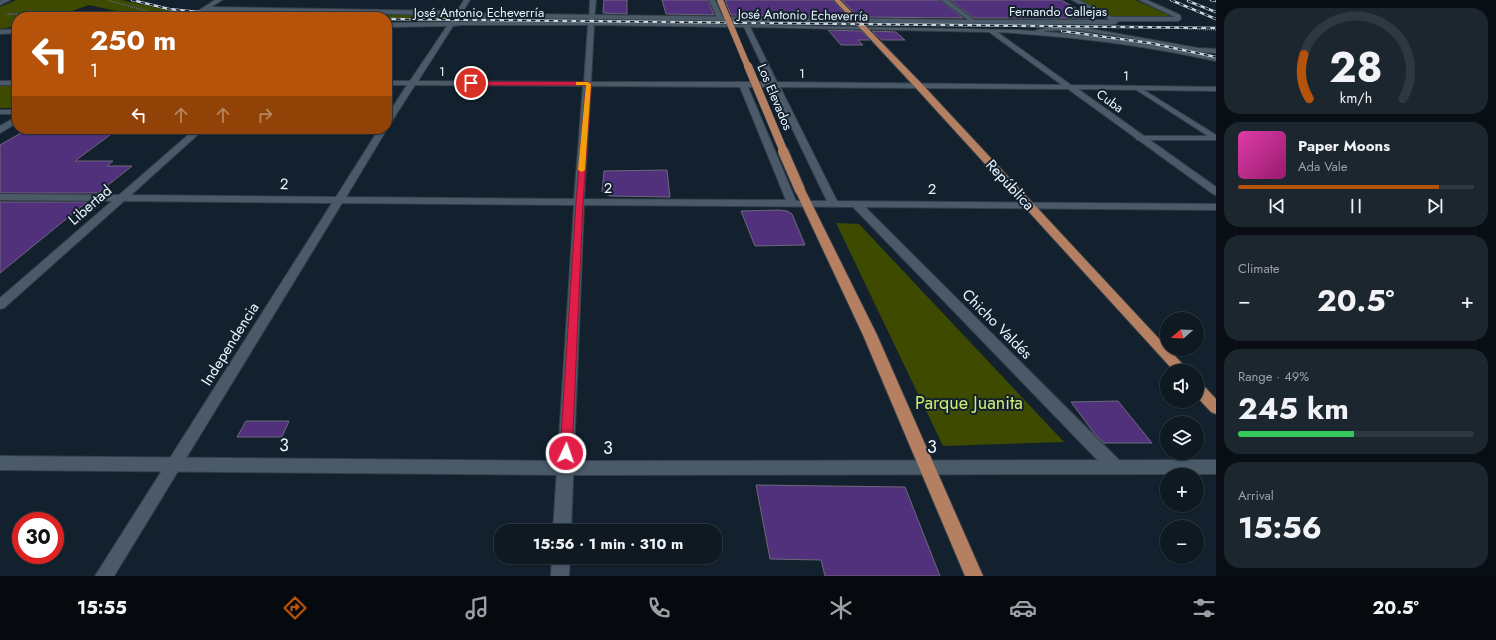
<!DOCTYPE html>
<meta charset="utf-8">
<style>
:root{--surface:#0e1922;--page:#1c262f;--text:#f1f3f6;--muted:#9ba0a5;--line:#2e3840;--accent:#b45309}
body{margin:0;font-family:Jost,sans-serif;background:var(--page);color:var(--text);height:100vh;display:flex;flex-direction:column;font-size:15px;white-space:nowrap}
*{box-sizing:border-box;margin:0}
p{font-size:13px;color:var(--muted)}
.icon{flex:none;width:22px;height:22px;fill:none;stroke:currentColor;stroke-width:2;stroke-linecap:round;stroke-linejoin:round}
.map{position:relative;flex:1;overflow:hidden}
.panel{display:flex;flex-direction:column;gap:8px;padding:8px;background:#080e13;width:280px}
.panel>*{flex:none}
.top-card{position:absolute;left:12px;top:12px;width:380px;height:122px;border-radius:16px;box-shadow:0 1px 3px #0004,0 0 0 1px var(--line);background:#b45309;color:#fff;overflow:hidden}
.needle{width:26px;rotate:251deg}
.tools{position:absolute;left:1160px;top:312px;display:grid;gap:8px}
.tools a{display:grid;place-items:center;width:44px;height:44px;border-radius:50%;background:var(--surface);box-shadow:0 1px 3px #0004,0 0 0 1px var(--line);font-size:20px}
.speed{position:absolute;left:12px;top:512px;display:flex;gap:8px;font-size:20px;font-weight:700;text-align:center}
.speed>*{display:grid;place-content:center;width:52px;height:52px;border-radius:50%;background:var(--surface);box-shadow:0 1px 3px #0004,0 0 0 1px var(--line);line-height:1}
.speed .limit{border:6px solid #d22;background:#fff;color:#111}
.pin{position:absolute;display:grid;place-items:center;width:34px;height:34px;color:#fff;margin:-17px;border:2px solid #fff;border-radius:50%;box-shadow:0 1px 4px #0007}
.me{position:absolute;width:44px;margin:-22px;rotate:3deg;stroke-linejoin:round;filter:drop-shadow(0 0 3px #0008)}
.turn{display:flex;align-items:center;gap:14px;height:84px;padding:0 12px;font-size:18px}
.turn .icon{width:52px;height:52px;stroke-width:2.5}
.turn b{display:block;font-size:28px;line-height:34px}
.lanes{display:flex;align-items:center;height:38px;padding:0 12px;background:#0003;justify-content:center;gap:20px;direction:ltr}
.lanes .off{opacity:.35}
.big{font-size:30px;font-weight:700;line-height:1.1}
.panel .tile{flex:1;display:flex;flex-direction:column;justify-content:center;gap:6px;min-width:0;padding:0 14px;border-radius:16px;background:var(--page)}
.panel .dial{align-items:center;gap:0}
.dial svg{height:104px;overflow:visible;fill:none;stroke:var(--line);stroke-width:7;stroke-linecap:round;text-anchor:middle}
.dial text{fill:var(--text);stroke:none}
.song{display:flex;align-items:center;gap:12px}
.cover{width:48px;height:48px;border-radius:6px;background:linear-gradient(135deg,hsl(320 70% 55%),hsl(320 70% 35%))}
.played{height:4px;border-radius:2px;background:linear-gradient(90deg,var(--accent) 85%,var(--line) 85%)}
.keys{display:flex;justify-content:space-around;direction:ltr}
.heat{display:flex;justify-content:space-between;align-items:center;font-size:22px;direction:ltr}
.charge{height:6px;border-radius:3px;background:linear-gradient(90deg,#34c759 49%,var(--line) 0)}
.trip{position:absolute;left:494px;top:524px;width:228px;height:40px;border-radius:16px;background:var(--surface);box-shadow:0 1px 3px #0004,0 0 0 1px var(--line);font-weight:700;line-height:40px;text-align:center}
.tab-bar{display:flex;height:64px;justify-content:space-around;align-items:center;background:#060a0e;color:var(--muted)}
.tab-bar .icon{width:28px;height:28px}
.tab-bar .active{color:var(--accent)}
.tab-bar b{font-size:18px;color:var(--text)}
main{display:flex;flex:1;min-height:0}
.map>svg:first-child{display:block}
</style>
<main>
<div class="map">
<svg width="1216" height="576" viewBox="0 0 1216 576">
<rect width="100%" height="100%" fill="#12212d"/>
<path fill="#3d4a00" d="M16 0H122L189 15 183 17H143L89 5 72 11 47 12 35 17H17V24L7 28 0 29V7Z
M1078 0H1135L1171 16H1111Z
M213 10 447 15 450 16V18L269 17 204 12Z
M0 85H17V108H0Z
M836 223 859 224 1064 442 943 446Z"/>
<path fill="#51317b" stroke="#6f687c" d="M604 0H627V14L603 13Z
M662 0H708L714 15 666 14Z
M725 0H833L848 17 731 15Z
M842 0H940L963 18 859 17Z
M950 0H1061L1094 18H974Z
M828 30 861 31 870 40H858L863 45H841Z
M872 31 896 32 905 40H882Z
M28 129H118L75 161H113L107 166H132L98 193H0V145Z
M667 170 670 197 610 196 602 192 604 171Z
M0 202H87L0 273Z
M779 210 787 211 792 214 805 245 755 246 741 211Z
M1118 401 1152 443H1104L1094 433 1071 402Z
M246 421H289L282 437H237Z
M756 485 905 487 940 576H825L821 560 770 559Z"/>
<g fill="none" stroke-linecap="round" stroke-linejoin="round">
<defs>
<path id="lane" d="M1063 26 1091 29 1198 48 1216 49V53L1198 52C1150 43 1092 27 1044 31L1046 33 1043 35 1036 30Z
M1135 87H1139L1216 135V140H1137L1136 138 1140 136H1208L1135 89Z"/>
<path id="street" d="M464 0H470L456 22H589L590 0H596L594 22 1019 30C1085 34 1151 43 1216 57V61C1144 45 1071 36 997 32L1071 85 1216 87V91L1078 89 1216 187V195L1213 194 1068 89 780 87 837 201 1216 204V210L865 207 1121 462 1123 467 1121 472 1115 474 1109 472 853 207 584 205 571 531H553L574 205 342 203 114 576H95L332 203 124 201 4 308 0 309V298L112 201 0 200V194L119 195 195 129H204L131 195 336 197 379 129H387L346 197 574 199 583 86 415 85 390 124H387V116L407 85H387V81H410L447 26 387 27V23L450 22ZM462 25H588L584 82 418 81 453 26ZM594 25 744 27 770 82H591ZM750 27 989 32 1062 85 777 82ZM591 86 740 87 786 200 584 199ZM748 87H772L827 201H796Z
M709 0H715L723 18 722 19 717 18Z
M941 0H948L977 22 972 23Z
M1139 0H1147L1180 15 1181 19 1178 21H1112L1109 19 1112 17H1175Z
M0 81H17V85H0Z
M0 110H17V114H0Z
M552 557H570L569 576H551Z"/>
<path id="secondary" d="M2 0H10L0 5V1Z
M215 0H222L211 7 450 11 457 13 974 20H1110L1072 0H1079L1114 18 1118 22 1115 24H974L457 17 450 15 206 11 196 17H189Z
M17 29V33L0 34V30Z
M14 118H17V123L0 133V126Z
M0 456 565 461 1216 460V474L565 475 0 470Z"/>
<path id="primary" d="M834 0H840L921 83 1189 371H1174L915 87Z
M800 187 805 190 877 335 983 576H965L863 335 795 190Z
M1197 383 1202 384 1216 399V414L1211 412 1197 397Z"/>
</defs>
<use href="#lane" stroke="#343e48" stroke-width="2"/>
<use href="#street" stroke="#343e48" stroke-width="2"/>
<use href="#secondary" stroke="#343e48" stroke-width="2"/>
<use href="#primary" stroke="#343e48" stroke-width="2"/>
<path stroke="#5b6873" stroke-width="1.5" stroke-dasharray="1 1" stroke-linecap="butt" d="M107 0 161 15 180 14
M6 14H17
M1185 29 1216 30"/>
<use href="#lane" fill="#4a5a69" fill-rule="evenodd"/>
<use href="#street" fill="#4a5a69" fill-rule="evenodd"/>
<use href="#secondary" fill="#4a5a69" fill-rule="evenodd"/>
<use href="#primary" fill="#b58061" fill-rule="evenodd"/>
<defs>
<path id="rail" d="M132 0 169 9 248 17
M1171 0 1216 19
M1211 0 1216 1
M1188 1 1216 12
M387 19 1216 28
M1062 31 1150 43 1216 57"/>
</defs>
<use href="#rail" stroke="#c9d4dd" stroke-width="2.5"/>
<use href="#rail" stroke="#12212d" stroke-width="1.5" stroke-dasharray="4.5" stroke-linecap="butt"/>
<defs>
<path id="primary-bridge-far2" d="M720 0 748 67"/>
<path id="primary-bridge-far1" d="M748 66 784 152"/>
<path id="primary-bridge" d="M783 151 800 190"/>
</defs>
<use href="#primary-bridge-far2" stroke="#343e48" stroke-width="7" stroke-linecap="butt"/>
<use href="#primary-bridge-far1" stroke="#343e48" stroke-width="9" stroke-linecap="butt"/>
<use href="#primary-bridge" stroke="#343e48" stroke-width="12" stroke-linecap="butt"/>
<use href="#primary-bridge-far2" stroke="#b58061" stroke-width="6"/>
<use href="#primary-bridge-far1" stroke="#b58061" stroke-width="8"/>
<use href="#primary-bridge" stroke="#b58061" stroke-width="10"/>
</g>
<path fill="#e11d48" stroke="#92132f" d="M469 82H588L591 84 583 203 572 453 570 456 566 457 562 456 560 453 576 203 586 85H471L468 83Z"/>
<path fill="#f59e0b" d="M576 82H588L591 84 585 170 582 172 578 170 586 85H576Z"/>
<g text-anchor="middle" dominant-baseline="central" stroke-width="4" stroke-linejoin="round" paint-order="stroke">
<g font-size="13" fill="#ebf5fe" stroke="#12212d">
<text x="1058" y="11">Fernando Callejas</text>
<text x="479" y="12">José Antonio Echeverría</text>
<text transform="translate(803 15) rotate(1)">José Antonio Echeverría</text>
<text x="442" y="71">1</text>
<text x="802" y="73">1</text>
<text transform="translate(1126 76) rotate(1)">1</text>
<text transform="translate(775 97) rotate(67)">Los Elevados</text>
<text transform="translate(1110 101) rotate(36)">Cuba</text>
</g>
<g font-size="15" fill="#ebf5fe" stroke="#12212d">
<text transform="translate(284 184) rotate(1)">2</text>
<text transform="translate(1010 185) rotate(47)">República</text>
<text x="608" y="188">2</text>
<text x="932" y="189">2</text>
<text transform="translate(90 205) rotate(-41)">Libertad</text>
<text transform="translate(997 324) rotate(45)">Chicho Valdés</text>
<text transform="translate(230 344) rotate(-58)">Independencia</text>
</g>
<g font-size="18" fill="#d0ed73" stroke="#12212d">
<text x="969" y="403">Parque Juanita</text>
</g>
<g font-size="18" fill="#ebf5fe" stroke="#12212d">
<text transform="translate(284 445) rotate(1)">3</text>
<text x="932" y="447">3</text>
<text x="608" y="448">3</text>
</g>
</g>
</svg>
<div class="tools">
<a><svg class="needle" viewBox="-14 -14 28 28"><path d="M0-13l5 13h-10z" fill="#e53935"/><path d="M0 13l5-13h-10z" fill="#9ba0a5"/></svg></a>
<a><svg class="icon" aria-label="sound" viewBox="0 0 24 24"><path d="M4 9h4l5-4v14l-5-4H4zM17 9q2 3 0 6"/></svg></a>
<a><svg class="icon" aria-label="layers" viewBox="0 0 24 24"><path d="M12 4l9 5-9 5-9-5zM3 14l9 5 9-5"/></svg></a>
<a>+</a>
<a>−</a>
</div>
<div class="speed"><div class="limit">30</div></div>
<div class="pin" style="left:471px;top:83px;background:#d93025"><svg class="icon" aria-label="arrive" viewBox="0 0 24 24"><path d="M6 21V4h12l-3 4 3 4H6"/></svg></div>
<svg class="me" style="left:566px;top:453px" viewBox="-20 -20 40 40"><circle r="17" fill="#e11d48" stroke="#fff" stroke-width="3"/><path d="M0-11L8 9 0 5-8 9z" fill="#fff"/></svg>
<div class="trip">15:56 · 1 min · 310 m</div>
<div class="top-card">
<div class="turn"><svg class="icon" aria-label="left" viewBox="0 0 24 24"><path d="M17 20v-9H6M10 6l-5 5 5 5"/></svg><div><b>250 m</b>1</div></div>
<div class="lanes"><svg class="icon" aria-label="left" viewBox="0 0 24 24"><path d="M17 20v-9H6M10 6l-5 5 5 5"/></svg><svg class="icon off" aria-label="ahead" viewBox="0 0 24 24"><path d="M12 20V5M6 11l6-6 6 6"/></svg><svg class="icon off" aria-label="ahead" viewBox="0 0 24 24"><path d="M12 20V5M6 11l6-6 6 6"/></svg><svg class="icon off" aria-label="right" viewBox="0 0 24 24"><path d="M7 20v-9h11M14 6l5 5-5 5"/></svg></div>
</div>
</div>
<section class="panel">
<div class="tile dial"><svg viewBox="0 0 100 80">
<path d="M14 69A42 42 0 1 1 86 69"/>
<path d="M14 69A42 42 0 0 1 10 35" stroke="#b45309"/>
<text x="50" y="56" font-size="32" font-weight="700">28</text>
<text x="50" y="72" font-size="11">km/h</text>
</svg></div>
<div class="tile">
<div class="song"><i class="cover"></i><div><b>Paper Moons</b><p>Ada Vale</p></div></div>
<div class="played"></div>
<div class="keys"><svg class="icon" aria-label="previous" viewBox="0 0 24 24"><path d="M18 5L8 12l10 7zM5 5v14"/></svg><svg class="icon" aria-label="pause" viewBox="0 0 24 24"><path d="M8 5v14M16 5v14"/></svg><svg class="icon" aria-label="next" viewBox="0 0 24 24"><path d="M6 5l10 7-10 7zM19 5v14"/></svg></div>
</div>
<div class="tile"><p>Climate</p>
<div class="heat"><a>−</a><b class="big">20.5°</b><a>+</a></div>
</div>
<div class="tile"><p>Range · 49%</p><b class="big">245 km</b><div class="charge"></div></div>
<div class="tile"><p>Arrival</p><b class="big">15:56</b></div>
</section>
</main>
<nav class="tab-bar">
<b>15:55</b>
<svg class="icon active" aria-label="directions" viewBox="0 0 24 24"><path d="M12 3l9 9-9 9-9-9zM9 14v-3h6M13 9l2 2-2 2"/></svg>
<svg class="icon" aria-label="music" viewBox="0 0 24 24"><path d="M9 18V5l10-2v13"/><circle cx="6" cy="18" r="3"/><circle cx="16" cy="16" r="3"/></svg>
<svg class="icon" aria-label="phone" viewBox="0 0 24 24"><path d="M5 4h4l2 5-3 2q2 4 5 5l2-3 5 2v4C11 20 4 13 5 4z"/></svg>
<svg class="icon" aria-label="climate" viewBox="0 0 24 24"><path d="M12 3v18M4 7l16 10M4 17L20 7"/></svg>
<svg class="icon" aria-label="car" viewBox="0 0 24 24"><path d="M5 17H2v-5l4-1 3-4h7l3 4 3 1v5h-3M9 17h6M6 11h13"/><circle cx="7" cy="17" r="2"/><circle cx="17" cy="17" r="2"/></svg>
<svg class="icon" aria-label="filters" viewBox="0 0 24 24"><path d="M4 7h16M4 17h16"/><circle cx="9" cy="7" r="2"/><circle cx="15" cy="17" r="2"/></svg>
<b>20.5°</b>
</nav>
